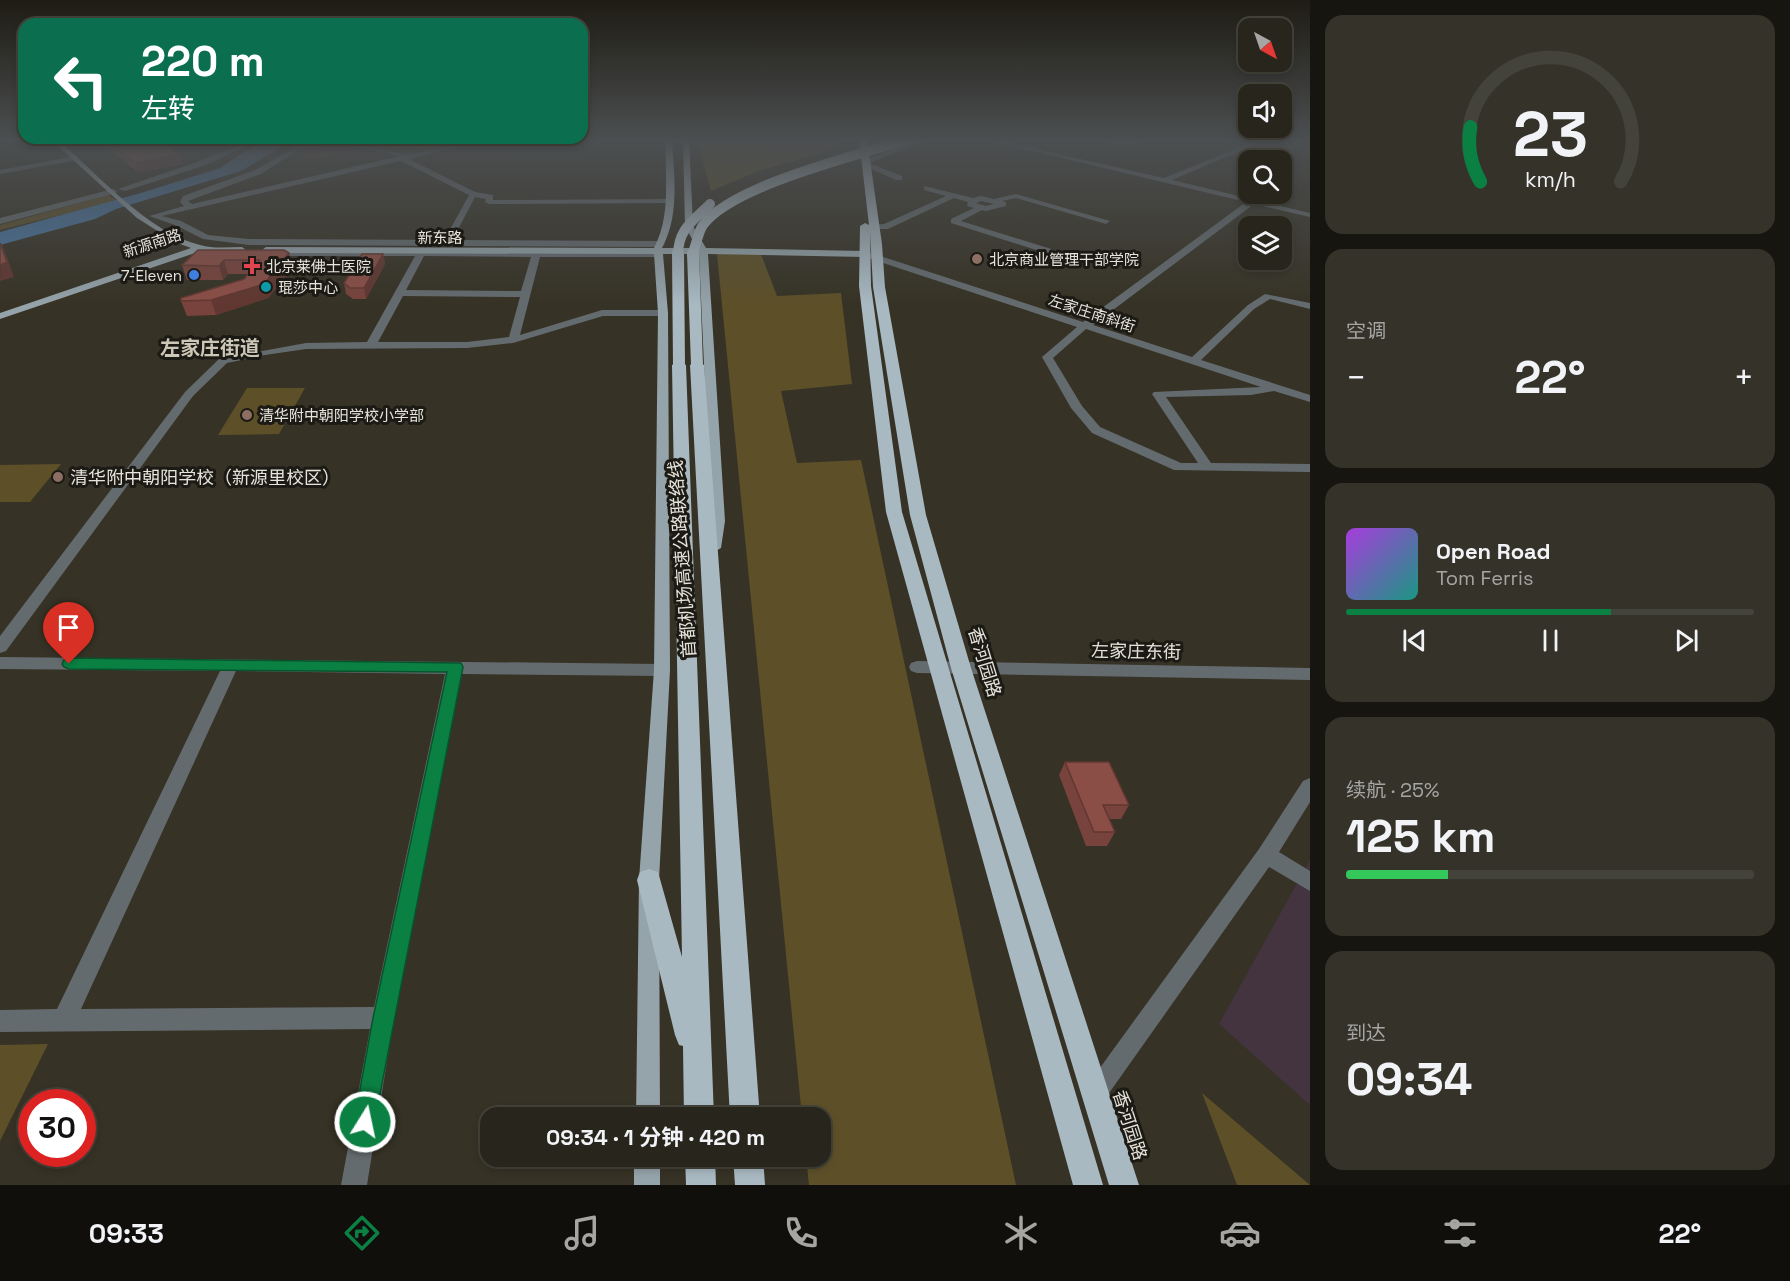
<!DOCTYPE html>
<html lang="zh">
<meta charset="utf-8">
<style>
:root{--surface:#28261c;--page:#343229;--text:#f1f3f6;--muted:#a5a5a3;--line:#44433b;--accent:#0b8043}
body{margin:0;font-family:"Space Grotesk","Noto Sans SC",sans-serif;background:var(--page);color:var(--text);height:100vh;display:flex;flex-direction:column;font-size:22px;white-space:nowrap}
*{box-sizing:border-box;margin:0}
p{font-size:20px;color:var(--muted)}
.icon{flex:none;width:33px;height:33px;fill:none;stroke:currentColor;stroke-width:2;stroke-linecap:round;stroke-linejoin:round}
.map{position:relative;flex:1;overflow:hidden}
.sheet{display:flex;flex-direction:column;gap:15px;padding:15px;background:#16150f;width:480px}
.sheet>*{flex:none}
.top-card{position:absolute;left:18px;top:18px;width:570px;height:126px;border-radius:18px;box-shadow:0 3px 9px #0003,0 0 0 2px var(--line);background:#0b6e4f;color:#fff;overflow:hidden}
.needle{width:39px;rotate:140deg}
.controls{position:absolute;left:1238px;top:18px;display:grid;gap:12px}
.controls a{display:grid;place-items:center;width:54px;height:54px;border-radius:12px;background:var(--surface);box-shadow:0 3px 9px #0003,0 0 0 2px var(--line);font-size:30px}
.speed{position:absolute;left:18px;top:1089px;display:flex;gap:12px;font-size:30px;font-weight:700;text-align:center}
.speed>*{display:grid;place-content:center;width:78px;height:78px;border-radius:50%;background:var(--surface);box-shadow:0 3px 9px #0003,0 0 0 2px var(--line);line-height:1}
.speed .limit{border:9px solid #d22;background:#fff;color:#111}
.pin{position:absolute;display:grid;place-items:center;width:51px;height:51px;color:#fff;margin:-62px -26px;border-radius:50% 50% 50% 0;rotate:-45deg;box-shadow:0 0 6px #0007}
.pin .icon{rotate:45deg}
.me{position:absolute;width:66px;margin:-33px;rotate:10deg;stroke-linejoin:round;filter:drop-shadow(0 0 4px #0008)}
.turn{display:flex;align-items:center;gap:21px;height:126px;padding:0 24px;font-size:27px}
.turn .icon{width:78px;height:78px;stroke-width:2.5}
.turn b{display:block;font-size:42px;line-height:51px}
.big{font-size:45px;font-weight:700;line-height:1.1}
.sheet .card{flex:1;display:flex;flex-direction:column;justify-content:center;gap:9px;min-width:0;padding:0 21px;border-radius:18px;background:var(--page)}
.sheet .dial{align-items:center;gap:0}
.dial svg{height:156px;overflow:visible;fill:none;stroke:var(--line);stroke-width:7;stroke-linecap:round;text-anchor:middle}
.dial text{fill:var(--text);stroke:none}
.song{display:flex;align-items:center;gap:18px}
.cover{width:72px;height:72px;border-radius:9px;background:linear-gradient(135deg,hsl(280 70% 55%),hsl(170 70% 35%))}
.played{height:6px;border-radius:3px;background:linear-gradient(90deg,var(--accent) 65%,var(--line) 65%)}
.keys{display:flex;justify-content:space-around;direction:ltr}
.heat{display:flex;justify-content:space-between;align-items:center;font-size:33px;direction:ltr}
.charge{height:9px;border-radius:4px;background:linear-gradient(90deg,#34c759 25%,var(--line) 0)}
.trip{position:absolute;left:480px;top:1107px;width:351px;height:60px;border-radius:18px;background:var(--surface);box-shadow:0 3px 9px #0003,0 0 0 2px var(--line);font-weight:700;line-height:60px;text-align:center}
.tab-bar{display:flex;height:96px;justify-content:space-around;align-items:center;background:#100f0b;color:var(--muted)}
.tab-bar .icon{width:42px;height:42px}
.tab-bar .on{color:var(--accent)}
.tab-bar b{font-size:27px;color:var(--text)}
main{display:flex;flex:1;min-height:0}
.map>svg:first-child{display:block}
</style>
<main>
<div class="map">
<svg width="1310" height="1185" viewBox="0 0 1310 1185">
<rect width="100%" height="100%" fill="#363225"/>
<path fill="#433440" d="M1310 860V1105L1219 1024Z"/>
<path fill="#5d5029" d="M335 139H363L397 144 440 139H477L409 154Z
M697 139H833L834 149 759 171 711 191Z
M108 195 118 201 0 230V225Z
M717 254H761L777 296 841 293 852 384 781 391 797 463 861 460 1016 1185H809L806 1157 820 1156V1118L802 1117Z
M247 388H305L279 434 218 435Z
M61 464 30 502H0V465Z
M48 1044 0 1141V1045Z
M1202 1093 1310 1185H1237Z"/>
<path fill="#4875a1" d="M276 139H301L288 143 241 171 116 209 95 219 0 245V232L141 193 220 168 246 151Z"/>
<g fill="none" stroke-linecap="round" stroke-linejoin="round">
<path fill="#646b6f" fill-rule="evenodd" d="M254 139H262L203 166 125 191 118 189 197 162Z
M319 139H328L300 149 261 174 188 201 192 204 400 156 333 142 335 139 408 155 479 139H489L409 159 475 192 493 195V200L669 199 673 201 669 203 489 204 485 202 486 199 475 197 454 237 450 240 446 237 469 195 401 161 162 216 181 221 208 235 249 239 661 241 665 244 661 247 249 245 203 239 175 225 149 216 184 206 180 202 183 196 255 170 296 147Z
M922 139H930L869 163 902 176V180H896L862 165 863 160Z
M982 139H992L1164 178 1260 139H1268L1172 180 1310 213V217L1254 204 1093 325 1192 357 1248 305 1265 294 1310 303V309L1270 299 1254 309 1201 360 1310 395V402L1274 391 1251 395 1166 397 1211 463 1310 464V472L1174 470 1092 433 1071 408 1042 357 1077 327 862 256V252H868L1083 322 1246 202ZM1086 329 1261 387 1154 392 1152 394 1198 463H1181L1100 427 1082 406 1053 358Z
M76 156 79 160 0 174V170Z
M924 186 973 198 981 196 994 199 1016 194 1110 221 1106 224 1016 198 1002 201 1006 202V206L986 211 982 210 961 221 1077 257V261L1074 262 951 223V219L974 208 967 206 968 202 954 198 888 229H872V225L884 224 946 196 924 190ZM981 201 994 204 986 206 976 203Z
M113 189 117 191 116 193 0 224V218Z
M267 251 658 252 662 255 661 257H540L520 335 602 310H663L668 313 663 316H603L513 343 467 348 306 349 265 355 227 363 193 396 6 651 0 653V636L185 392 219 359 306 343 367 342 415 256H270L267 255ZM424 256 531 257 521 291 406 290ZM403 296 520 297 509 337 467 342H378Z
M0 657 662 664 668 666 670 670 668 674 662 676 462 674 394 1018 367 1185H341L370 1029 0 1032V1010L57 1009 220 671 0 669ZM236 671 445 674 374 1007 81 1009Z
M917 661 1310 668V680L917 673 911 671 909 667 911 663Z
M1310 778V802L1279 852 1310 871V891L1269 867 1102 1103 1094 1107 1086 1103 1082 1095 1086 1087 1259 849 1303 781Z"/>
<path fill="#95a3aa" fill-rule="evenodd" d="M50 139H57C98 174 147 232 200 245 214 249 228 247 242 247L246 250 242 253 201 251 0 319V313L191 248 175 242 137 218Z
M666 139H672C674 175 680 215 662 248H697L685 226 683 139H689L693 226 706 248 865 251 869 254 865 257 708 254 725 521 721 548 714 552 707 548 711 521 699 254H663L668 313 670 670 659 880 660 1118H636L639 880 654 670 658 313 654 254 266 253 262 250 266 247 654 248C672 214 664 176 666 139Z
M634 1156H660V1185H634Z"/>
<path fill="#a9b9c2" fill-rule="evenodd" d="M859 139H867L882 244 885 287 926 515 971 668 1139 1185H1109L951 668 910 515 873 287 870 231 871 286 902 512 1103 1185H1073L886 512 859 286 860 226 865 223 869 225Z
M679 361 686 365 714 1118H684L683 1046 679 1045 675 1035 637 880 640 872 649 869 658 872 682 957 672 365Z
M697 361 704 365 760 1118H730L690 365Z
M685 1156H715L716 1185H686Z
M733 1156H763L765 1185H735Z"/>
<path stroke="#a9b9c2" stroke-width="10" d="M678 255C678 229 693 221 710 204
M692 255C696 246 698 232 703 225 733 185 859 155 909 139"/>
<path stroke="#a9b9c2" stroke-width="12" d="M678 253 679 365
M693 253 697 365"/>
</g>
<path fill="#78433c" d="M96 139H158L179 154 182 164 139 173Z
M1101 139H1145L1129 145 1101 141Z
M198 250 289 253 293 268 268 298 216 315 187 316 181 301 244 279 248 274H228L223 280H187L182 265Z
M383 254 385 264 366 299H353L346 294 344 283Z
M1065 762 1129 805 1121 819H1109L1115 832 1107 846H1086L1059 775Z"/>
<path fill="#613731" d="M1131 139H1145L1129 145Z
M352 143 354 152 305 160 303 150Z
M179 154 182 164 139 173 135 163Z
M1 243 7 257 14 277 0 281Z
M289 253 293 268 268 298 216 315 211 300Z
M383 254 385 264 366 299 364 288Z
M224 260 228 274 223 280 219 266Z"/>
<path fill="#8b4e46" stroke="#613731" stroke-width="1.5" d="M105 139H158L179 154 135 163Z
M312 139H332L352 143 303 150Z
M0 243 7 262 0 265Z
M198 250H284L289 253 264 284 211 300 181 301V298L244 279 260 260H224L219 266 182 265Z
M362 254H383L364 288H350L344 283Z
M1065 762H1109L1129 805H1103L1115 832H1094Z"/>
<linearGradient id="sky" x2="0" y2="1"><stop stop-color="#1e1c14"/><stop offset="0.46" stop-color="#4c4f51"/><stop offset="1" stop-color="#4c4f51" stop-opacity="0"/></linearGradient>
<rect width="1310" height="305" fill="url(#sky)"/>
<path fill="#0b8043" stroke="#07532c" stroke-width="1.5" d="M69 658 461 663 463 667 373 1130 365 1134 357 1130 354 1122 373 1018 447 672 69 669 64 667 62 664 64 660Z"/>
<g fill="#8d6e63" stroke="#1c1a14" stroke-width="2">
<circle cx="977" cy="259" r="6"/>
<circle cx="247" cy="415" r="6"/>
<circle cx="58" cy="477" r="6"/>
</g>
<path fill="#e0444e" stroke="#1c1a14" stroke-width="2" d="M249 257h6v6h6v6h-6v6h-6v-6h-6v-6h6z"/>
<circle fill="#3f7fe0" stroke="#1c1a14" stroke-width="2" cx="194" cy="275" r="6"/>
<circle fill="#0f9aa8" stroke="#1c1a14" stroke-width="2" cx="266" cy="287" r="6"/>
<g text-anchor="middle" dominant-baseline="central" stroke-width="6" stroke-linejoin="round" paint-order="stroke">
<g font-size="15" fill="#e6e3db" stroke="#1c1a14">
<text x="440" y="237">新东路</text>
<text transform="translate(152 243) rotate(-18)">新源南路</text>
<text transform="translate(1092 313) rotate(18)">左家庄南斜街</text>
</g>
<g font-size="15" fill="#e6e3db" stroke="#1c1a14" text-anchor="start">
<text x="989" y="259">北京商业管理干部学院</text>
<text x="266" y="266">北京莱佛士医院</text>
<text x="182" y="275" text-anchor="end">7-Eleven</text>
<text x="278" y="287">琨莎中心</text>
<text x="259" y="415">清华附中朝阳学校小学部</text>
</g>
<g font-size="18" fill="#e6e3db" stroke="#1c1a14" text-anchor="start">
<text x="70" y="477">清华附中朝阳学校（新源里校区）</text>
</g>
<g font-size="18" fill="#e6e3db" stroke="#1c1a14">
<text transform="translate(682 559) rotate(-94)">首都机场高速公路联络线</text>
<text transform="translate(1136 651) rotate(1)">左家庄东街</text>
<text transform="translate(985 662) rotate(73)">香河园路</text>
<text transform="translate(1130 1125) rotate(72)">香河园路</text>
</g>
<g font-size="20" font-weight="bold" fill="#cdc7b8" stroke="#1c1a14">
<text x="210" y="348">左家庄街道</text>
</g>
</g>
</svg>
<div class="controls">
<a><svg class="needle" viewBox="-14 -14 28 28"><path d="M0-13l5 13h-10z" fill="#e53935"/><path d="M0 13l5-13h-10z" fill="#a5a5a3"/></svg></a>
<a><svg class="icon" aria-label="sound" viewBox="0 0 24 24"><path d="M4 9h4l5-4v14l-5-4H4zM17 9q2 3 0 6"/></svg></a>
<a><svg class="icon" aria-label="search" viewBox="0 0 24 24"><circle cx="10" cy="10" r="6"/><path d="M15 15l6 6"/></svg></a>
<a><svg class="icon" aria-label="layers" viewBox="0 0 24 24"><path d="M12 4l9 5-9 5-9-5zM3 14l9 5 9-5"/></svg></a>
</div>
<div class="speed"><div class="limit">30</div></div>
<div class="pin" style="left:69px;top:664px;background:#d93025"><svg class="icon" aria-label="arrive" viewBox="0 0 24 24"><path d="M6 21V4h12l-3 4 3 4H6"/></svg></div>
<svg class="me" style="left:365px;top:1122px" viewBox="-20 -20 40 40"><circle r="17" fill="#0b8043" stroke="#fff" stroke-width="3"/><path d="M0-11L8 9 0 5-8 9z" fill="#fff"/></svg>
<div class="trip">09:34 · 1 分钟 · 420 m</div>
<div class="top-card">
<div class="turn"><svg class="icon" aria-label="left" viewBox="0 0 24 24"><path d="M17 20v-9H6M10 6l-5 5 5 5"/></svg><div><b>220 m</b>左转</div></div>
</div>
</div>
<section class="sheet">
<div class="card dial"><svg viewBox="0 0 100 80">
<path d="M14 69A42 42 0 1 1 86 69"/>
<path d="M14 69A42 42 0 0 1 9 41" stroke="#0b8043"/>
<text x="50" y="56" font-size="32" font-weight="700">23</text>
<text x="50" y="72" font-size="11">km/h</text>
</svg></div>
<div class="card"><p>空调</p>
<div class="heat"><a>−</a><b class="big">22°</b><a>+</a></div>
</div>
<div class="card">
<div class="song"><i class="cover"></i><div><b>Open Road</b><p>Tom Ferris</p></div></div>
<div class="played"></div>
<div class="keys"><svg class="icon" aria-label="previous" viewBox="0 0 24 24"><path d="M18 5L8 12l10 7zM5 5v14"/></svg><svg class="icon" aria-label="pause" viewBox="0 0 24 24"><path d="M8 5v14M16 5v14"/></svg><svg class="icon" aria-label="next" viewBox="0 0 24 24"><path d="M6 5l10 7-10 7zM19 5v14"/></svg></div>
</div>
<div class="card"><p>续航 · 25%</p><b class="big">125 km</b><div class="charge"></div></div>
<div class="card"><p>到达</p><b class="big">09:34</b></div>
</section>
</main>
<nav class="tab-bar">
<b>09:33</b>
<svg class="icon on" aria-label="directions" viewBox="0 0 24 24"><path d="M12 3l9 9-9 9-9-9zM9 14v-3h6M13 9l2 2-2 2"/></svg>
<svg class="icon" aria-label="music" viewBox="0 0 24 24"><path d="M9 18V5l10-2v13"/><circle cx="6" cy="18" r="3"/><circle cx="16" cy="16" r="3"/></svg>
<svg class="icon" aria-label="phone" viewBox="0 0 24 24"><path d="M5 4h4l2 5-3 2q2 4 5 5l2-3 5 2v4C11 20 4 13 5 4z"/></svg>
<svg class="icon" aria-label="climate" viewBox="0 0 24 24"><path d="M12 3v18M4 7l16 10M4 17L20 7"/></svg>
<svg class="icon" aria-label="car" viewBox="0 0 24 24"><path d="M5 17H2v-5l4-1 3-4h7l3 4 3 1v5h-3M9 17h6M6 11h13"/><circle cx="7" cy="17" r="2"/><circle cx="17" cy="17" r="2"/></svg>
<svg class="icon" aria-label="filters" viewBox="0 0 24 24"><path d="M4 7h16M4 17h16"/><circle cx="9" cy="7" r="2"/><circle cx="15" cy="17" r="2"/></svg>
<b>22°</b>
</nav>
